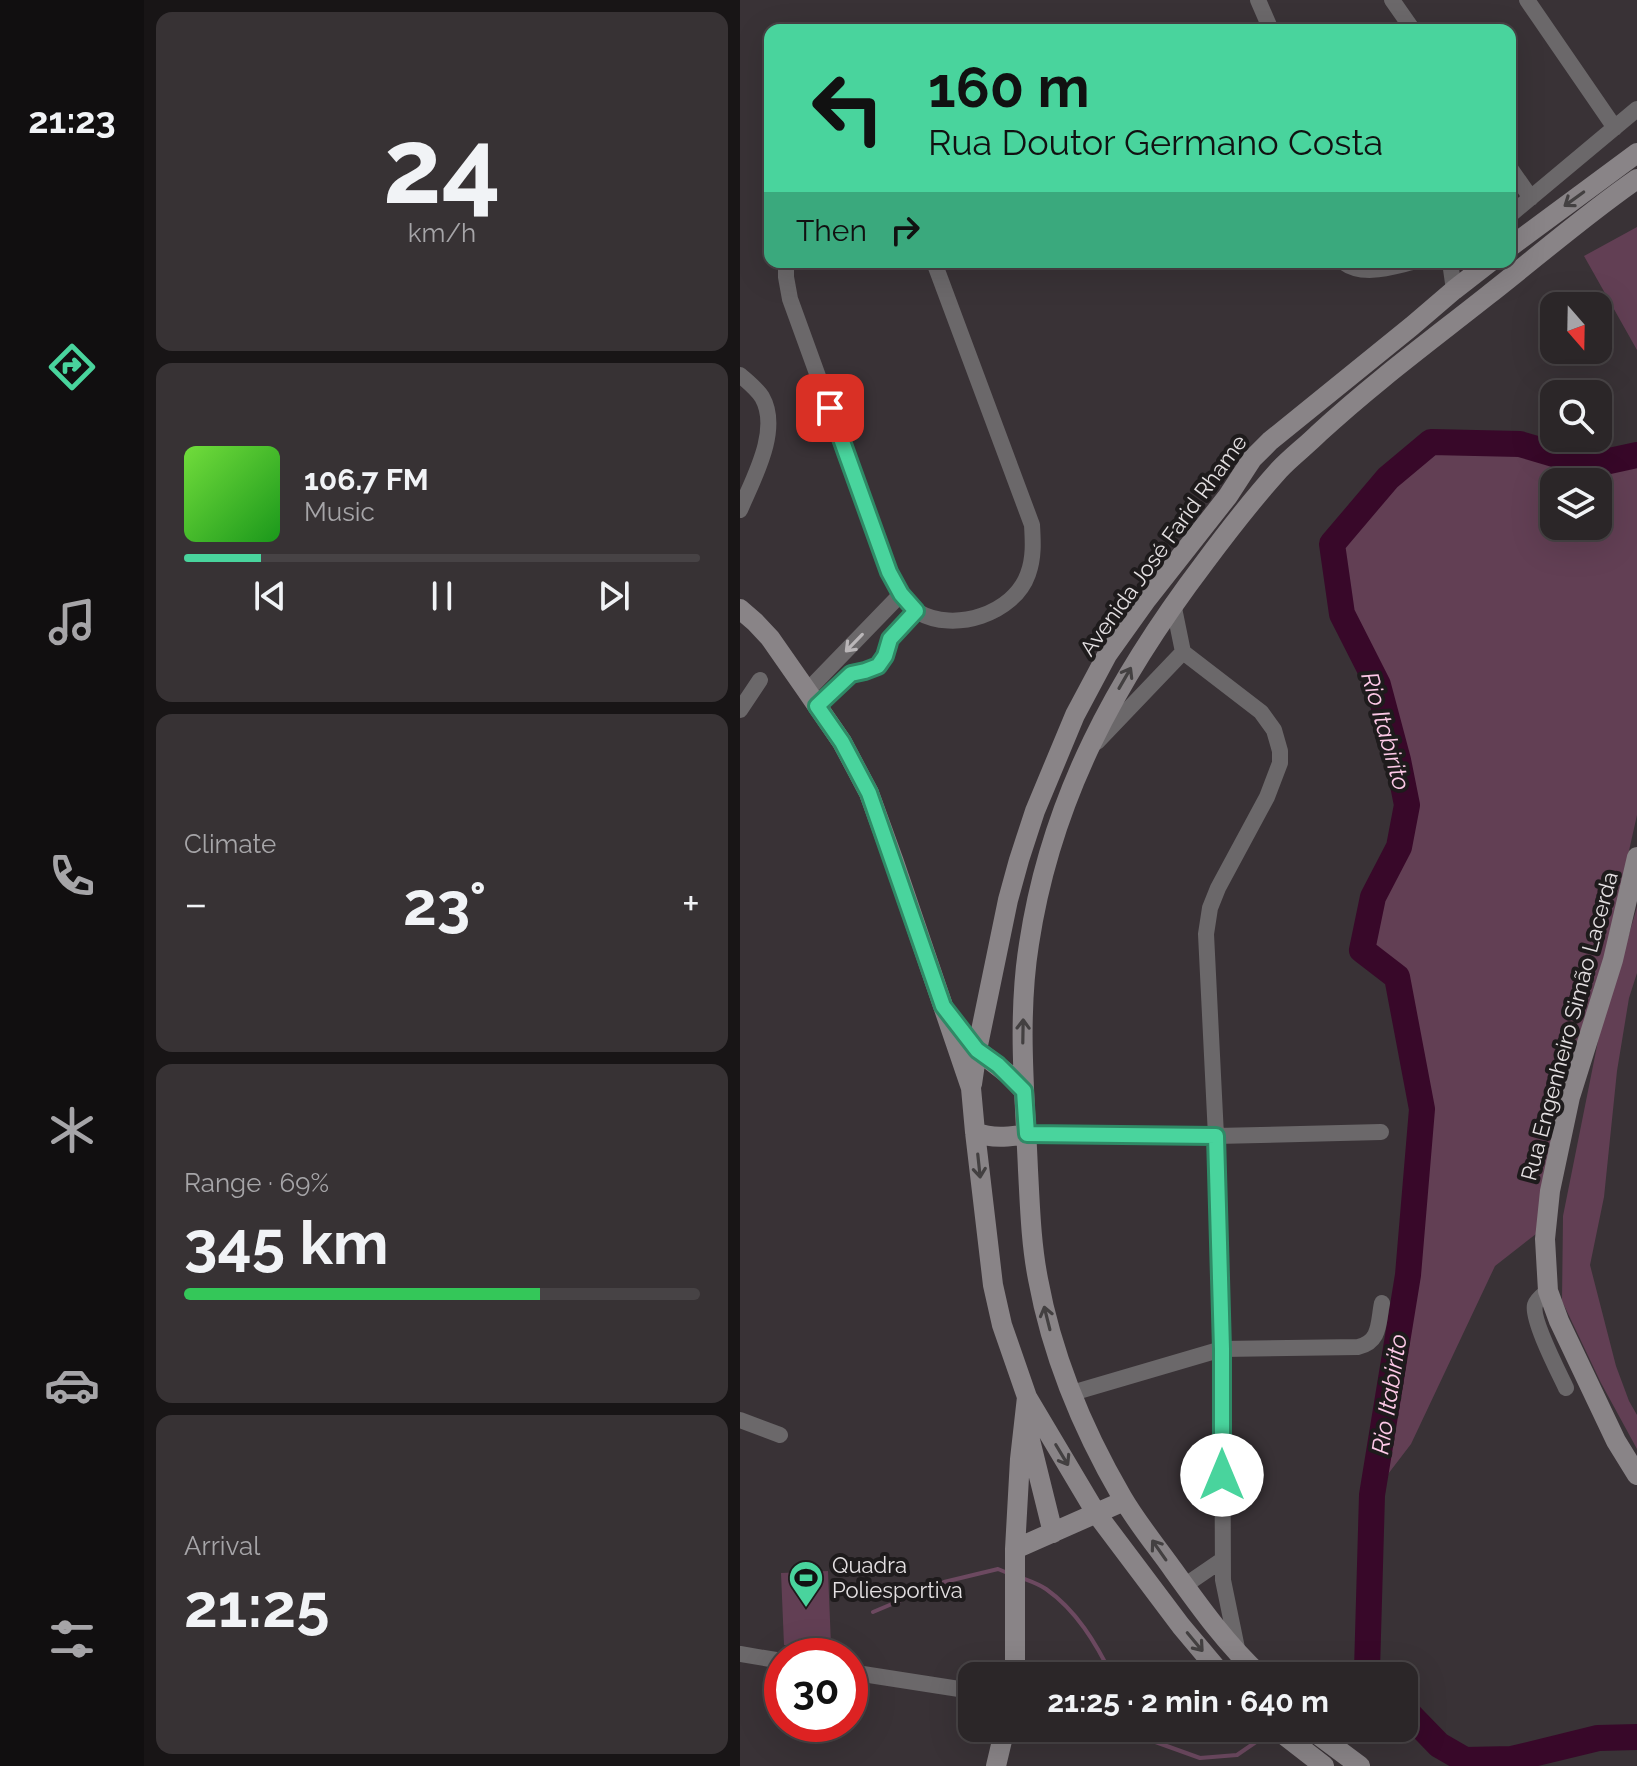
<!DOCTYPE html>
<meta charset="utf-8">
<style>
:root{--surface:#2b2628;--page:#373234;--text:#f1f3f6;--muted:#a6a5a8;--line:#474345;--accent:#49d49d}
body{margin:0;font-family:Raleway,sans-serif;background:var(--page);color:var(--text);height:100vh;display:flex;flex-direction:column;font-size:30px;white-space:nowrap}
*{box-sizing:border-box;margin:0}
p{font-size:26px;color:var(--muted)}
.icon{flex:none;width:44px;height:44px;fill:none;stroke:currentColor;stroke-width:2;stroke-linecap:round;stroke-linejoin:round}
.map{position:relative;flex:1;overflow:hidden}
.side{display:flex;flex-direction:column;gap:12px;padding:12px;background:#181516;width:596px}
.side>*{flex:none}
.top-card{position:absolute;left:24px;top:24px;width:752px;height:244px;border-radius:16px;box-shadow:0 8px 32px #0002,0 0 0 2px var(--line);background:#49d49d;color:#111;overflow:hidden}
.needle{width:52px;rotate:160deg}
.fabs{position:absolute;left:800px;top:292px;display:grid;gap:16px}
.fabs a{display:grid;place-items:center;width:72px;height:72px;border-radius:16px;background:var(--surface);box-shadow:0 8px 32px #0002,0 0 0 2px var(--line);font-size:40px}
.speed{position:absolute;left:24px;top:1638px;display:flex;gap:16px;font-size:40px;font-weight:700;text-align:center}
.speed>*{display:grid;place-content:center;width:104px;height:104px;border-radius:50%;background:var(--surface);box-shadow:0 8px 32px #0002,0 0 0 2px var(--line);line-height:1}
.speed .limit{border:12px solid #d22;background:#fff;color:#111}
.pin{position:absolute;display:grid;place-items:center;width:68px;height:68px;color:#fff;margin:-34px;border-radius:16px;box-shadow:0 4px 12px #0006}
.me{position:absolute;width:88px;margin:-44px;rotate:0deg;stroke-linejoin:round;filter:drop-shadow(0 0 6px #0008)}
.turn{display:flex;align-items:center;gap:28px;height:168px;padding:0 32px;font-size:36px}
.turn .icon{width:104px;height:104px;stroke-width:2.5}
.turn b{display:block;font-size:56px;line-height:68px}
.then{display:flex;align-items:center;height:76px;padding:0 32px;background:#0003;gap:16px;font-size:30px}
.big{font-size:60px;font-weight:700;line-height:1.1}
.side .widget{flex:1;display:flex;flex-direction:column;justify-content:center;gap:12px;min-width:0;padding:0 28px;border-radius:16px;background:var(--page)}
.side .dial{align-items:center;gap:0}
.dial b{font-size:104px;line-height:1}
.song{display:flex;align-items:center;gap:24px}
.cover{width:96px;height:96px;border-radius:12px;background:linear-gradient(135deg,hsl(100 70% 55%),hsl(120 70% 35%))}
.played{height:8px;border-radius:4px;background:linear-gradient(90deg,var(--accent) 15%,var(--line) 15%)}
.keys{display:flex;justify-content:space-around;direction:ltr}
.heat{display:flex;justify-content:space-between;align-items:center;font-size:44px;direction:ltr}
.charge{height:12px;border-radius:6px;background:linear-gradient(90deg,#34c759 69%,var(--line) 0)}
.trip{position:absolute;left:218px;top:1662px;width:460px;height:80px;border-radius:16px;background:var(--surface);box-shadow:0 8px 32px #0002,0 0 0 2px var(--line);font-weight:700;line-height:80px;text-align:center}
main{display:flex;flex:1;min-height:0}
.tab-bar{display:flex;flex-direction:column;width:144px;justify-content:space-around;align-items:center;background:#110f10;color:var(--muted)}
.tab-bar .icon{width:56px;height:56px}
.tab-bar .selected{color:var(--accent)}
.tab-bar b{font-size:36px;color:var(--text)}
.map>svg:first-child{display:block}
</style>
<main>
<nav class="tab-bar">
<b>21:23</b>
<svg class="icon selected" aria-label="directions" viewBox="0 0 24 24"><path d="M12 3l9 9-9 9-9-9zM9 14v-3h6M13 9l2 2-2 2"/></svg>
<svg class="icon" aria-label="music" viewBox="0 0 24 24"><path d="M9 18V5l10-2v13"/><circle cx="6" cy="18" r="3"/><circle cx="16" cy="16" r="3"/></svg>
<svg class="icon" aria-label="phone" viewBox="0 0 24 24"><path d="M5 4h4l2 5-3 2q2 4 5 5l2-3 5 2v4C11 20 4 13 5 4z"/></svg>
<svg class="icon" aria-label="climate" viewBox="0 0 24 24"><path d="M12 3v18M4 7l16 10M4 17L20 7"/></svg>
<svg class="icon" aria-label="car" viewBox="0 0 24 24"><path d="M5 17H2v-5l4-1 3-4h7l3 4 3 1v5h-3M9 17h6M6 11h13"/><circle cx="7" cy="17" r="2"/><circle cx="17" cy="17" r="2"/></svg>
<svg class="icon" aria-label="filters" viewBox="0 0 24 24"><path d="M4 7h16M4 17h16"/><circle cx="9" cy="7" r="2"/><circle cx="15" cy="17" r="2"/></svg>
</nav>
<section class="side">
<div class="widget dial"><b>24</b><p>km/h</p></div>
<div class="widget">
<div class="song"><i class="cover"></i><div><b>106.7 FM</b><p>Music</p></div></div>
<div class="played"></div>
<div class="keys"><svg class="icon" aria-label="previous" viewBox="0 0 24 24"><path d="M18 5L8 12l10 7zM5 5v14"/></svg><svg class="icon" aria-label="pause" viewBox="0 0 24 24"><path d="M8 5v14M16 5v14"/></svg><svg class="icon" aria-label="next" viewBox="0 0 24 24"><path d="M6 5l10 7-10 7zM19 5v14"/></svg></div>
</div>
<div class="widget"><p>Climate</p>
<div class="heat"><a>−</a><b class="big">23°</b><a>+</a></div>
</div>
<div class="widget"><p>Range · 69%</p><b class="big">345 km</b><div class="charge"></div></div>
<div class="widget"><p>Arrival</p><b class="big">21:25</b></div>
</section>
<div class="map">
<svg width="897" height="1766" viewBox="0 0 897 1766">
<rect width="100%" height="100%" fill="#393236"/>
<path fill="#623f54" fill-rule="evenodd" d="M897 227V350L844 256Z
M691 442 780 444 851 465 897 455V815L864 962 796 1234 755 1266 671 1444 632 1495 668 1275 682 1109 657 977 622 950 633 897 659 847 667 805 658 760 638 685 602 614 592 544 648 478ZM814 482H858V526H814Z
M897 907V973L889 998 877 1071 864 1197 850 1265 876 1366 889 1401 897 1415V1449L861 1383 822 1301 823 1216 859 1036Z
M88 1571 91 1645H44L41 1573Z"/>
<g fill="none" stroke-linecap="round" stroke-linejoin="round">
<path stroke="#6c4960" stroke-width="4" d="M282 1578C290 1581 299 1584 306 1589 336 1610 356 1643 372 1676
M133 1612 204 1582 258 1569 270 1574
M611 1676 627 1670
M403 1728 410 1740 460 1758 497 1755 529 1733"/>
<path stroke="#380829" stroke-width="26" d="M633 1676 627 1670 632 1495 668 1275 682 1109 657 977 622 950 633 897 659 847 667 805 658 760 638 685 602 614 592 544 648 478 691 442 780 444 851 465 897 455
M664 1709 699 1745 725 1760 772 1759 858 1738 897 1737"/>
<path stroke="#6b686a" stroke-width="16" d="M518 0 531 30
M652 0 673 30
M787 0 875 128
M770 168 791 198
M770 215 897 109
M46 262V277L50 299 149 572C156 586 164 603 178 612 214 633 274 614 288 574 294 558 293 541 292 525L194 262
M603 262C623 277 651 267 673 262
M710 262 714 290
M0 375C8 382 16 388 22 397 41 430 13 479 0 510
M433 603 443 652 521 712 534 730 540 751V763L527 797 478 888 470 908 466 934 476 1136 482 1349 483 1580 498 1653
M67 691 161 594
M77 706 111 674 125 671 138 666 145 656 147 645 153 634 176 611
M0 710 20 680
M357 742 443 652
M287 1134 476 1136 641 1132
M808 1291C803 1295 797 1299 795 1305 791 1319 819 1373 826 1388
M332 1393 482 1349 618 1347C641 1342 638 1322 642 1303
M0 1420 40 1435
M444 1586 482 1560
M0 1654 42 1661
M110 1672 232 1691"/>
<path stroke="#898487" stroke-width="20" d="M770 247 897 153
M0 609 15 622 30 638 67 691 102 742 129 793 154 862 231 1088 235 1132 253 1285 262 1325 287 1397 280 1459 275 1549V1676
M897 857 873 960 830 1097 810 1191 805 1239 808 1291 819 1321 876 1441 897 1475
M231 1043 237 1050 268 1074 284 1091
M232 1084 237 1050 268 900 279 860 295 811 335 715 367 655 407 599 488 496 512 459 530 441 672 326 714 290 750 262
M235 1132C252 1139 268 1137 287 1134
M287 1397 356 1513 441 1626 483 1676
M288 1432 313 1533
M275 1549 384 1501
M521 1676C485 1643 457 1603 429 1564 413 1542 396 1521 382 1497 343 1430 312 1355 298 1279 291 1243 290 1207 288 1170 285 1096 277 1019 289 944 311 798 377 678 465 562 488 531 513 499 539 470 551 457 566 446 579 433 632 384 690 341 747 296 797 257 845 215 897 179
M535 1728 584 1766
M569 1728 620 1766
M256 1766 265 1728"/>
</g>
<defs><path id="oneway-shaft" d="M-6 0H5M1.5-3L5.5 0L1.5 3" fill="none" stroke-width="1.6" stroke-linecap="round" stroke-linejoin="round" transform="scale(2)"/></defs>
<g stroke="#434041">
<use href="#oneway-shaft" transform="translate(834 199) rotate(144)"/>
<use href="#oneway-shaft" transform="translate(385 678) rotate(-60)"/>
<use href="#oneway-shaft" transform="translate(283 1031) rotate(-89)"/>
<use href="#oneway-shaft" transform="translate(239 1166) rotate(84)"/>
<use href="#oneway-shaft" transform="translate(307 1318) rotate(-104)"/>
<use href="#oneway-shaft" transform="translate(322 1455) rotate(59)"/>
<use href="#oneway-shaft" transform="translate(419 1550) rotate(-125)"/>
<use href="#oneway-shaft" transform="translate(455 1642) rotate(50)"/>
</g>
<use stroke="#bab6b8" href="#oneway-shaft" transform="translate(114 643) rotate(134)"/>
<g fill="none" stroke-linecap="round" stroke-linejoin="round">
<defs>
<path id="route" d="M90 408 149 572 161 594 176 611 150 639 145 656 138 666 125 671 111 674 77 706 102 742 129 793 203 1006 237 1050 258 1065 284 1091 287 1134 476 1136 482 1349V1475"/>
</defs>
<use href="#route" stroke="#2f8a66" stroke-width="20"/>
<use href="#route" stroke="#49d49d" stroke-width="14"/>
</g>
<defs>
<symbol id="stadium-pin" viewBox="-11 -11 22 30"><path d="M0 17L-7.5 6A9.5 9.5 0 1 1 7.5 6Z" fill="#49d49d" stroke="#1e1b1c"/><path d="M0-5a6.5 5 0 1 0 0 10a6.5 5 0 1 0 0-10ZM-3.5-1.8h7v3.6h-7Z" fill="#111"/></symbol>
</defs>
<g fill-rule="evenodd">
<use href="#stadium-pin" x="46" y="1558" width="40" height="54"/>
</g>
<g text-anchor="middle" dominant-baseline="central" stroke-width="8" stroke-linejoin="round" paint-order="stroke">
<g font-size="22" fill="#e4e0e2" stroke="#1e1b1c">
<text transform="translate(423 545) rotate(-54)">Avenida José Farid Rhame</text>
<text transform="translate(829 1026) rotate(-75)">Rua Engenheiro Simão Lacerda</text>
</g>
<g font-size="22" fill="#e4e0e2" stroke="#1e1b1c" text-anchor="start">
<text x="92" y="1565">Quadra<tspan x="92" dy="25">Poliesportiva</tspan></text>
</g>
<g font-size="24" font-style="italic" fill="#fdc9e7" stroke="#1e1b1c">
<text transform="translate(646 731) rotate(74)">Rio Itabirito</text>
<text transform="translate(649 1394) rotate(-81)">Rio Itabirito</text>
</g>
</g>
</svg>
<div class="fabs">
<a><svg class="needle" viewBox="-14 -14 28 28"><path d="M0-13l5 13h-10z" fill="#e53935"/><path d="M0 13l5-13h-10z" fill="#a6a5a8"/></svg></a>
<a><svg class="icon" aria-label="search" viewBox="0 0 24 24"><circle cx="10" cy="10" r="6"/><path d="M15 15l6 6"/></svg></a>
<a><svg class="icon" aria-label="layers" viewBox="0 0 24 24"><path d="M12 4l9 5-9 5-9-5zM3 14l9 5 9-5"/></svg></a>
</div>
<div class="speed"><div class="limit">30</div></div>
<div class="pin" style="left:90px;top:408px;background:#d93025"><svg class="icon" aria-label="arrive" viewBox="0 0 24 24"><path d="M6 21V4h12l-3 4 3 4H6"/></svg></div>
<svg class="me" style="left:482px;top:1475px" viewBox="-20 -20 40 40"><circle r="19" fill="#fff"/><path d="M0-13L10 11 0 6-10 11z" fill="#49d49d"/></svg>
<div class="trip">21:25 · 2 min · 640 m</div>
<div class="top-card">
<div class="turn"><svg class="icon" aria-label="left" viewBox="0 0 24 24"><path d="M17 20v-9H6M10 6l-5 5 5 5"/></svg><div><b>160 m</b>Rua Doutor Germano Costa</div></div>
<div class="then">Then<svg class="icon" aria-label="right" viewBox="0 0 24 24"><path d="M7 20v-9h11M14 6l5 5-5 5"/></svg></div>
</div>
</div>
</main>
